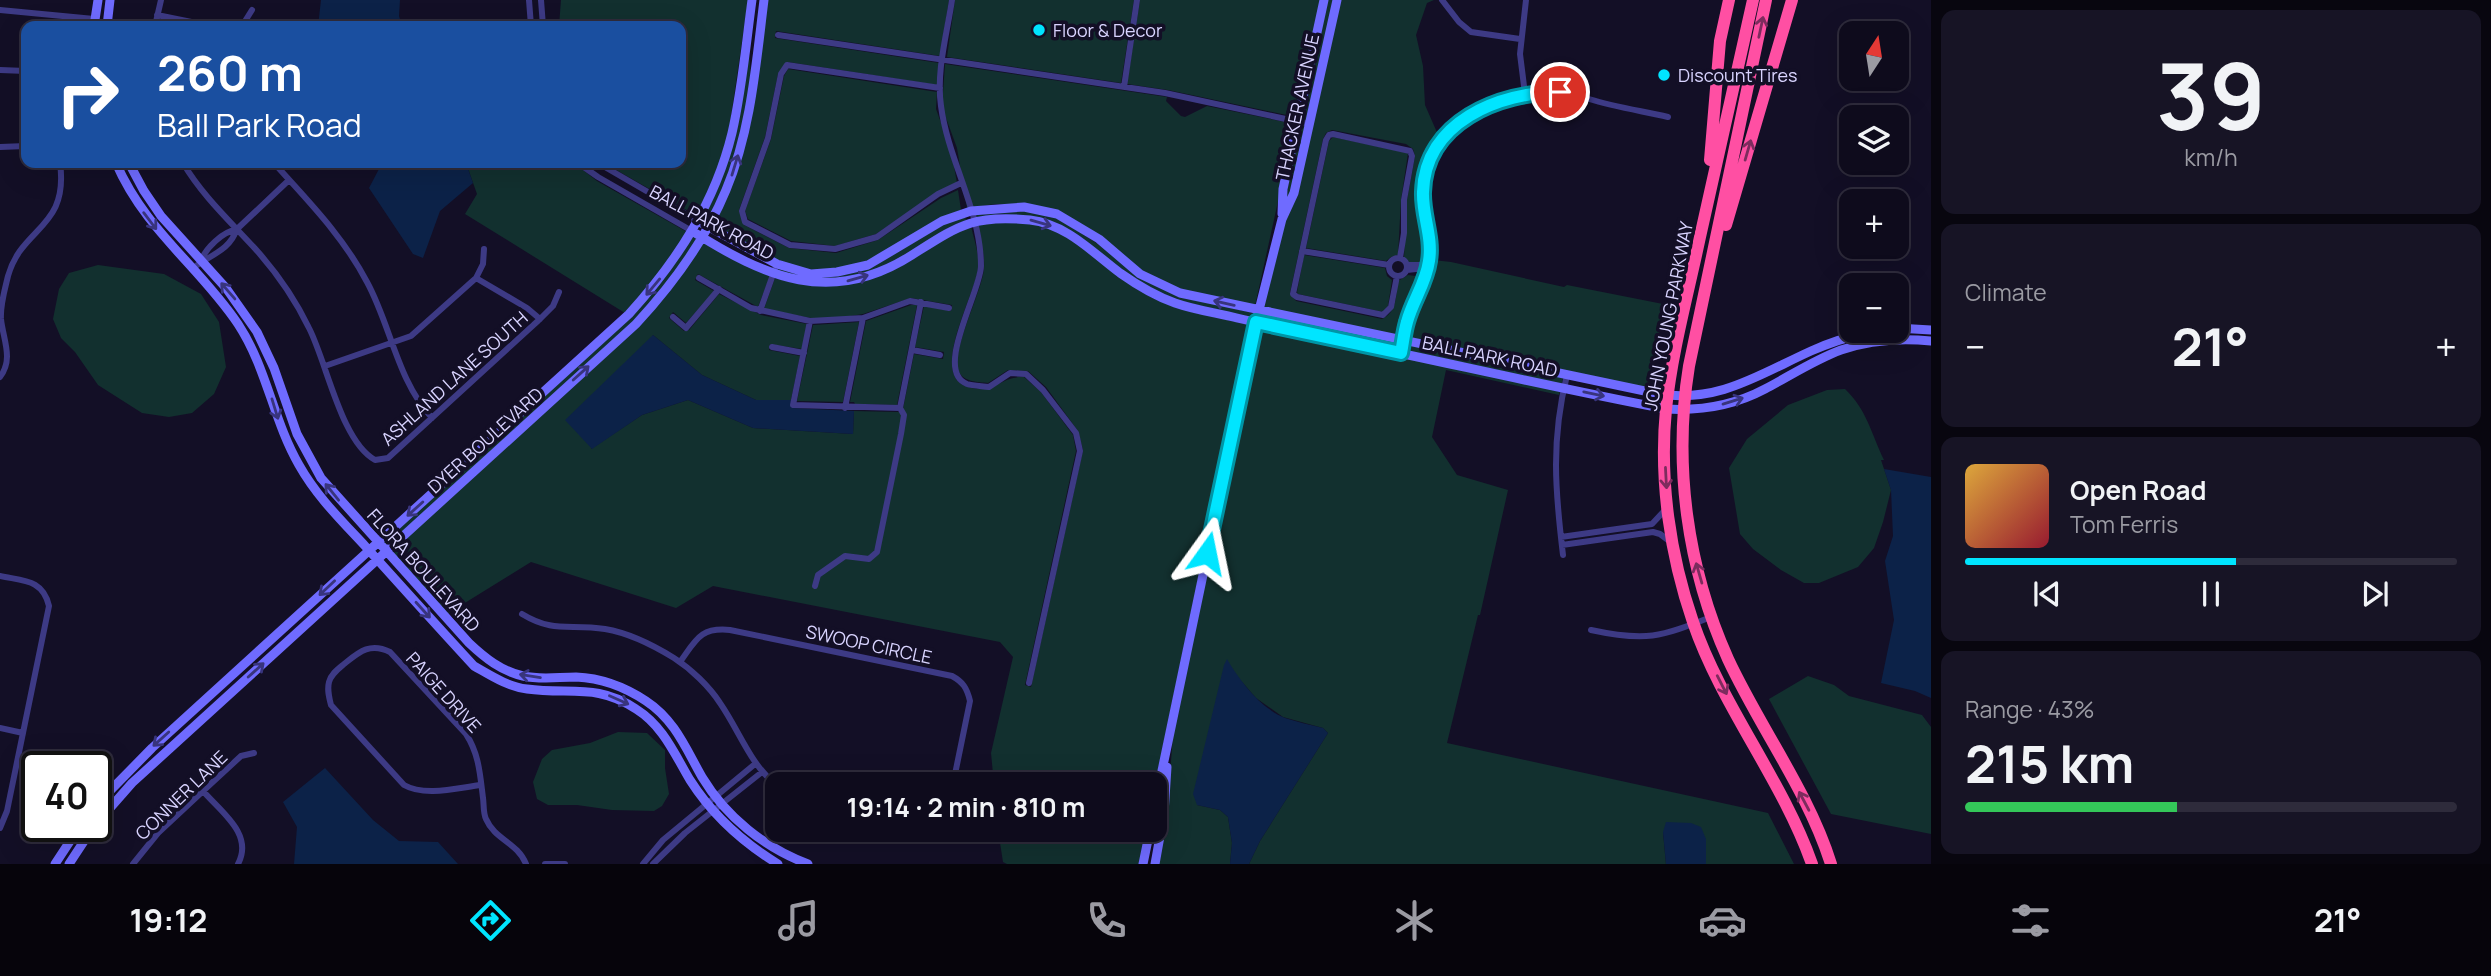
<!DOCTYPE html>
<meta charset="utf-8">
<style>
:root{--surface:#0e0b1c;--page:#171425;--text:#f1f3f6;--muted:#9b9ba3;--line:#2e2b3b;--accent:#00e5ff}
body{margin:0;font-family:Manrope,sans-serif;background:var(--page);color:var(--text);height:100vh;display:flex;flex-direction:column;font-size:26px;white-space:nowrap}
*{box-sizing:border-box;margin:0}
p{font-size:23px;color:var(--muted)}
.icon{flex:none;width:38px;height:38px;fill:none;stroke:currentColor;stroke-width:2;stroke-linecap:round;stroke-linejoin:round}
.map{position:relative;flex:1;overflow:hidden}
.sheet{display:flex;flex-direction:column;gap:10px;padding:10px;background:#08060f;width:560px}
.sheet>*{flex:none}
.banner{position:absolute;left:21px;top:21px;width:665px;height:147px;border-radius:14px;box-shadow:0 7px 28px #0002,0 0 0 2px var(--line);background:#1a4fa0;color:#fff;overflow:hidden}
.needle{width:46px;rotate:12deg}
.fabs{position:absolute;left:1839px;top:21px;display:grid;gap:14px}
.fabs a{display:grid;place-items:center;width:70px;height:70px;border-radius:14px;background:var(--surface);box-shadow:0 7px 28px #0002,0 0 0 2px var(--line);font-size:35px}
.speed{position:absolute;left:21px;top:751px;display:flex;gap:14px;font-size:35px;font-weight:700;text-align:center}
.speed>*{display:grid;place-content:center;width:91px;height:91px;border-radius:50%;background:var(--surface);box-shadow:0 7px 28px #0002,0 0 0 2px var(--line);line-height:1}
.speed .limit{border:4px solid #111;border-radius:10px;background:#fff;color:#111}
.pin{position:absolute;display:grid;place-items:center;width:60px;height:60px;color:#fff;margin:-30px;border:4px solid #fff;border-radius:50%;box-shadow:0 2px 7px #0007}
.me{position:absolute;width:77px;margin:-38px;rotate:12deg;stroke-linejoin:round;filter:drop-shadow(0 0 5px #0008)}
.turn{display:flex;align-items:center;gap:24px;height:147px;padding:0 21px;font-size:32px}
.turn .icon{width:91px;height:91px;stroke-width:2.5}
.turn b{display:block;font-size:49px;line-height:60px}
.big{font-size:52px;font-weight:700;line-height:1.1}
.sheet .tile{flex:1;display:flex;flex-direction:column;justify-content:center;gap:10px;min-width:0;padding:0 24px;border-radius:14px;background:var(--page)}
.sheet .dial{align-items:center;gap:0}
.dial b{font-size:91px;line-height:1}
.song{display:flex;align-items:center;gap:21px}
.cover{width:84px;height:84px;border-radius:10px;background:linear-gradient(135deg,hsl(40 70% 55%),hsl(350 70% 35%))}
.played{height:7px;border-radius:4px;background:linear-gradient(90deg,var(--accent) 55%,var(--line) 55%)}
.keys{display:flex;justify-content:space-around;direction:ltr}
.heat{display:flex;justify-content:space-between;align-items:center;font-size:38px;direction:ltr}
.charge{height:10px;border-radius:5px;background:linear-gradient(90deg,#34c759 43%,var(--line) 0)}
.trip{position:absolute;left:765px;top:772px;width:402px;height:70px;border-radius:14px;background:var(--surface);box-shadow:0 7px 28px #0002,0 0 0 2px var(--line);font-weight:700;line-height:70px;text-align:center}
.tab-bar{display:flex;height:112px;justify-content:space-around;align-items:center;background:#06040b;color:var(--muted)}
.tab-bar .icon{width:49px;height:49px}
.tab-bar .selected{color:var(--accent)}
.tab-bar b{font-size:32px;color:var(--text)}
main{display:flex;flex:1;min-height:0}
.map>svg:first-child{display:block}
</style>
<main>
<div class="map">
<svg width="1931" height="864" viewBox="0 0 1931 864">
<rect width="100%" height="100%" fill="#130f26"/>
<path fill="#12302f" d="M561 0H748L729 131 721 159 697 216 604 163H681V26H559Z
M767 0H949L940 56 776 31 775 38 939 63 937 85 788 62 778 74 765 137 739 210 744 225 789 248 836 253 878 240 941 198 958 190 961 210 941 218 867 262 837 269 812 270 778 261 713 226 729 192Z
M955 0H1134L1121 83 947 57Z
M1140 0H1321L1296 117 1168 90 1127 84Z
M1328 0H1434L1427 3 1416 35 1423 66 1425 105 1439 137C1408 177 1427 214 1423 258L1426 259V264L1409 263 1404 257 1407 200 1415 156 1413 149 1406 144 1332 130 1326 133 1323 139 1290 293 1296 301 1382 319C1397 312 1396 296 1398 281L1408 275 1423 277 1404 319 1401 336 1262 307Z
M749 54C757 104 729 177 707 222L702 219 715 194Z
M945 64 1167 97 1166 101 1181 116 1185 117 1207 106 1295 124 1255 306 1181 290 1142 271 1101 237 1021 204H995L967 208 957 148 942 107Z
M788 69 937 92 936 109 951 150 957 183 938 192 876 234 835 246 791 241 748 219 745 211 771 139 784 76Z
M1333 137 1408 153 1401 200 1398 255 1391 257 1386 261 1306 248 1329 141Z
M466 163H574L597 181 687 232 671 259 625 313 465 214 477 194Z
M1023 211 1056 217 1180 297 1254 313 1253 318 1177 300 1149 288 1035 217 1000 214 975 218 971 215Z
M963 216 967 220C945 227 929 242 910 253 869 278 823 286 778 271L779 268 808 277 868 268 943 224Z
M1000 221C1020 223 1040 223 1058 232 1091 249 1115 278 1147 295 1179 312 1217 317 1251 325L1155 784H994L991 753 1013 657 1000 642 713 586 676 608 531 562 447 614 391 552 638 326 703 242 770 276 758 307 698 274 695 280 714 291 686 323 673 312 669 318 684 331 689 330 719 294 761 315 807 324 802 349 770 344 769 350 800 356 791 400H756L702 375 653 335 591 449 642 415 688 400 753 428 853 434 854 411 899 412 903 409 914 354 943 359 944 352 915 347 924 306 951 311 952 305 911 298 863 314 838 318H811L764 309 775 278C860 304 899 258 971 226 974 240 980 255 978 269 975 295 928 376 968 387 997 395 998 376 1024 377L1041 392 1073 435 1076 451 1025 685 1031 687 1083 450 1078 431 1046 387 1028 371 1008 370 988 383C978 382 964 382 959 372 949 354 983 290 984 268 985 253 980 239 978 225Z
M693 235 698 239 681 265 634 321 386 547 382 543 631 316Z
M1304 255 1385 268 1387 276 1392 280 1388 306 1383 312 1298 294 1297 292Z
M1433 260 1451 262 1564 287 1567 285 1663 304 1652 389 1407 337C1412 310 1430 288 1433 260Z
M98 265 164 274 201 294 219 322 226 367 214 394 192 413 169 417 142 413 98 385 75 352 61 338 53 319 59 289 69 273Z
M911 305H917L897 405 855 404 854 402H850L866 321Z
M1268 316 1400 343 1399 349 1267 321Z
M859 322 843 402 797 401 813 325Z
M1257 326 1560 391 1559 395 1446 370 1432 437 1457 475 1508 490 1480 615H1478L1447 743 1768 813 1794 864H1706V839L1663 832 1666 864H1249L1260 841 1328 733 1323 728 1283 717 1256 698 1236 675 1197 805 1220 810 1228 817 1232 843 1230 864H1158L1167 815 1173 734Z
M1406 344 1563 377 1562 384 1405 350Z
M1845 389C1867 410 1871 433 1884 460H1881L1891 490 1883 522 1874 548 1858 567 1819 583H1804L1781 570 1753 549 1740 534 1729 468 1747 439 1788 405 1827 390Z
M1808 676 1834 685 1849 696 1922 715 1931 727V834L1831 814 1769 699Z
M618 732 647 733 665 750V768L669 794 662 806 654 811 612 810 577 805H548L537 799 533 782 542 759 552 750 590 743Z
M998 830H1147L1139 864H1007L1003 862Z"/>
<path fill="#0c2248" d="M321 0H400L399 16 402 26H318Z
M376 163H466L473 183 440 211 423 258 413 254 369 188 379 169Z
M653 335 702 375 756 400H791L793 408 854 411 853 434 753 428 688 400 642 415 592 449 565 420Z
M1884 469 1931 477V698L1915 691 1881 683 1894 620 1885 561 1893 536 1891 490Z
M1227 659C1240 681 1260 708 1285 718 1297 722 1311 725 1323 728L1328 733 1260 841 1249 864H1230L1232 843 1228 817 1220 810 1197 805 1193 794 1224 665Z
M325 768 373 820 399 841 438 842 458 864H294L297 827 283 802Z
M1666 822 1691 823 1701 827 1706 839V864H1666L1663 832Z"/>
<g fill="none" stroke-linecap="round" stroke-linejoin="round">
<path stroke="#3d3a85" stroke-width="6" d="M529 0 531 26
M541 0 543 26
M952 0C947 34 936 71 941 106 948 160 981 211 981 266 981 291 933 371 967 384 973 386 982 386 989 387L1010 373 1026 374 1043 390 1076 433 1080 451 1029 683
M1442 0 1459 22 1471 32 1520 39
M0 10 94 19
M157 15 211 26
M155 26 161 0
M242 26 252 10
M778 35 1165 93 1309 124
M0 70 26 71
M1124 87 1137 0
M940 88 787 65 781 74 768 138 742 211 745 222 790 245 835 249 877 237 938 194 961 183
M1525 94 1520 54 1526 0
M0 147 26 146
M183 163C203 197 233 224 259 253 279 276 296 301 309 328 327 363 341 441 375 460L388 458 540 319 553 306 559 292
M274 163C308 201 343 236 367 282 391 326 397 380 432 418
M578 163 598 177 692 231
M598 163 698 221
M1302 251 1389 265
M1389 267a9 9 0 1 1 18 0a9 9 0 1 1-18 0Z
M201 261C205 249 223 231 236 230
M1407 265H1420L1428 269
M192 269C206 257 231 250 236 230L289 180
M1407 270 1425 268
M1397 276 1391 307 1383 315 1297 297 1293 294 1326 140 1329 135 1333 134 1410 151 1412 156 1404 200V233L1400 258
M476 278 527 308 540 319
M699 278 751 308 810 321 863 318 910 301 949 308
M760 311 775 269
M673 317 686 328 719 289
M810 321 793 405 900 408 921 302
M772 347 804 353
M912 350 940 355
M1401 353C1403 343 1404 332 1407 322 1413 301 1426 284 1429 262 1433 233 1419 206 1424 176 1434 120 1506 88 1558 92 1569 92 1579 96 1589 99 1615 107 1642 111 1668 117
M325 366 411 336 476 278 483 264 484 249
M0 377C14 359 3 339 1 319 0 305 5 289 8 276 22 226 69 229 60 163
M845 408 863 318
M1561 537 1652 524 1666 509
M1562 545 1653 532 1660 534 1672 543
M1563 555C1555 489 1551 440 1567 375
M0 576C23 581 43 579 49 606L7 811 0 828
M815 586 818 575 845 556 869 559 877 552 901 434 904 415 900 408
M522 614C555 634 570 623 605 629 629 633 653 645 674 658 691 669 709 686 720 703 740 732 750 764 777 786
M1591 630C1646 642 1660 637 1711 617
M680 662C696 640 700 627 730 630L952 676C963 682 967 688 970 701L953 784
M0 728 23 733
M481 785C457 788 425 797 404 785L331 705C329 697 327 690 329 682 331 674 338 669 344 664 359 652 370 642 390 652L466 734C479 754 480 774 483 798 484 804 483 813 486 819 495 840 517 842 526 864
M203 791C221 812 254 834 238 864
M133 864 158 833 203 791 241 756 254 753
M545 864H565
M643 864 663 840 755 764
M653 864 685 833 762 772"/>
<path stroke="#6f6bff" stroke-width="9" d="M94 26 98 0
M107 26 110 0
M116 163C145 230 199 266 238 324 267 368 273 420 299 465 317 497 342 521 366 547 402 587 438 627 474 666 490 675 508 687 527 689 569 695 597 683 636 709 663 726 674 753 690 780 713 816 742 842 778 864
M129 163 144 191 161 216 226 288 257 332 274 368 297 434 321 478 469 643C485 658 501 671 523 676 541 680 558 677 576 677 601 678 625 687 646 701 675 720 686 749 702 777 726 817 765 848 808 864
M1282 214 1283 189 1324 0
M698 221 777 264 811 274 837 272 868 265 942 221 971 211 1024 207 1057 214 1099 239 1140 274 1180 293 1659 394C1719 403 1758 375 1811 351 1831 342 1851 336 1872 331
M692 231C765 277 831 307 912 255 958 226 973 214 1030 220 1066 224 1092 252 1120 273 1137 285 1155 296 1175 303 1195 310 1217 313 1237 318 1280 328 1323 337 1366 346 1466 367 1566 390 1666 409 1700 411 1735 405 1765 389 1790 376 1814 360 1841 350 1870 340 1901 338 1931 341
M1897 328 1931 330
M1155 804 1256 322 1282 219 1294 193 1337 0
M96 805 152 748 629 314C677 261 715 203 732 133 742 90 746 44 752 0
M96 824 132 783 636 324C673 284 705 241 726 190 751 131 756 64 764 0
M55 864 80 826
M69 864 94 826
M1143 864 1150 830
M1155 864 1164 814 1167 767"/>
<path stroke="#ff4fa3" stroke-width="12" d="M1753 0C1735 79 1717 158 1700 237 1688 294 1672 351 1666 409 1659 480 1670 555 1693 622 1722 707 1782 779 1812 864
M1766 0 1689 366C1673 464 1687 568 1728 659 1760 728 1808 791 1831 864
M1710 160 1720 41 1729 0
M1726 225 1792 0"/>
</g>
<defs><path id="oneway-shaft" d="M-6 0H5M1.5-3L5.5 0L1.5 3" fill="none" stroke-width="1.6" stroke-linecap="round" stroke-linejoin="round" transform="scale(1.75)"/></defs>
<g stroke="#7d2c5e">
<use href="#oneway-shaft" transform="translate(1761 27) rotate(-78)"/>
<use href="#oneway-shaft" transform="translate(1748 150) rotate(-74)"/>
<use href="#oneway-shaft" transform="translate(1666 478) rotate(87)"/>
<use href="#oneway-shaft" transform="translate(1699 573) rotate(-106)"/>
<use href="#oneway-shaft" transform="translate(1722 685) rotate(63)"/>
<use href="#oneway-shaft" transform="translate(1804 801) rotate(-118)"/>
</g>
<g stroke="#38347d">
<use href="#oneway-shaft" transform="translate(735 165) rotate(-73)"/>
<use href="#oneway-shaft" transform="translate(150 221) rotate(53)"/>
<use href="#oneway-shaft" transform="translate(1041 223) rotate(16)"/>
<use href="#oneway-shaft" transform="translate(858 278) rotate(-16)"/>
<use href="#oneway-shaft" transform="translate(653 287) rotate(130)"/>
<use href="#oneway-shaft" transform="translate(228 291) rotate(-131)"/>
<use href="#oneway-shaft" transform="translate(1224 303) rotate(-167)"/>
<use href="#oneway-shaft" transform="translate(581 373) rotate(-42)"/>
<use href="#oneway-shaft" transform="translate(1594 394) rotate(12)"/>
<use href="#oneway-shaft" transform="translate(1733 401) rotate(-17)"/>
<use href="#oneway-shaft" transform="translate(275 409) rotate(73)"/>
<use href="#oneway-shaft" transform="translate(332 492) rotate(-129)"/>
<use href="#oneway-shaft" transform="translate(415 509) rotate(138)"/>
<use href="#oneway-shaft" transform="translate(327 588) rotate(137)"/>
<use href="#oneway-shaft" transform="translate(423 610) rotate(48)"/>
<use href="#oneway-shaft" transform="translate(256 670) rotate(-42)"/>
<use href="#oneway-shaft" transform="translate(530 676) rotate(-171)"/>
<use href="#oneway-shaft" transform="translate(619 700) rotate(24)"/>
<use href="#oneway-shaft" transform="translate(161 739) rotate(138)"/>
</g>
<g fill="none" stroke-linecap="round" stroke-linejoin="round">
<defs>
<path id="route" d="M1207 553 1256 322 1401 353C1403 343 1404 332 1407 322 1413 300 1426 283 1429 261 1433 237 1422 215 1423 192 1425 122 1499 92 1560 92"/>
</defs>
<use href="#route" stroke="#0095a6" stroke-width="18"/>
<use href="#route" stroke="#00e5ff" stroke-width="12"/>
</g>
<g fill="#00e5ff" stroke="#130f26" stroke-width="2.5">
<circle cx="1039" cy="30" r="7"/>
<circle cx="1664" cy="75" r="7"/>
</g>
<g text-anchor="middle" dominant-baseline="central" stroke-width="7" stroke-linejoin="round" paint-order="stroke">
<g font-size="18" fill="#d9d4ff" stroke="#130f26" text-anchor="start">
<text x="1053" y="30">Floor &amp; Decor</text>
<text x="1678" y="75">Discount Tires</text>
</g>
<g font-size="18" fill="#d9d4ff" stroke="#130f26">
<text transform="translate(1297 107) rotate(-78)">THACKER AVENUE</text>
<text transform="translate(712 222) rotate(28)">BALL PARK ROAD</text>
<text transform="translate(1668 316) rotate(-79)">JOHN YOUNG PARKWAY</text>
<text transform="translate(1490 356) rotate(12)">BALL PARK ROAD</text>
<text transform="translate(454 378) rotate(-42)">ASHLAND LANE SOUTH</text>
<text transform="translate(485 440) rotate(-42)">DYER BOULEVARD</text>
<text transform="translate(424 570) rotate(48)">FLORA BOULEVARD</text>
<text transform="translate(869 644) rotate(12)">SWOOP CIRCLE</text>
<text transform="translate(444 692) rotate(48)">PAIGE DRIVE</text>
<text transform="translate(181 795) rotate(-44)">CONNER LANE</text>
</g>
</g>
</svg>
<div class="fabs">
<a><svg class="needle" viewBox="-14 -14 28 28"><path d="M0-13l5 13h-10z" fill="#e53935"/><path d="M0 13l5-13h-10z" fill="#9b9ba3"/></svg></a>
<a><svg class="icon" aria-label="layers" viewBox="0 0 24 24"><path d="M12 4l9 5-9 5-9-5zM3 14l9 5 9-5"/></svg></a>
<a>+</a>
<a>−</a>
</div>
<div class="speed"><div class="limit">40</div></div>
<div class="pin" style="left:1560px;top:92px;background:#d93025"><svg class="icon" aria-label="arrive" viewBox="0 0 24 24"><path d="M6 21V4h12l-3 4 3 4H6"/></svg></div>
<svg class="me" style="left:1207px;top:553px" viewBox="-20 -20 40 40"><path d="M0-17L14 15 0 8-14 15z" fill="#00e5ff" stroke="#fff" stroke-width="4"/></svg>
<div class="trip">19:14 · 2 min · 810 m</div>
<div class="banner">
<div class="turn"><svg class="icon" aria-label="right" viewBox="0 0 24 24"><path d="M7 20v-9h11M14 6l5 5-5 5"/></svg><div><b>260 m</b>Ball Park Road</div></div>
</div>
</div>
<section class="sheet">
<div class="tile dial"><b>39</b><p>km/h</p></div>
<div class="tile"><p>Climate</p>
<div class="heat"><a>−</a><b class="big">21°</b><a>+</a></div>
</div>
<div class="tile">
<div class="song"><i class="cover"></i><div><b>Open Road</b><p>Tom Ferris</p></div></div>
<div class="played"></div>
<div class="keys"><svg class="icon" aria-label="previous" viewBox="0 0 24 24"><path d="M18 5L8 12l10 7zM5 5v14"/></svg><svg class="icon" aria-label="pause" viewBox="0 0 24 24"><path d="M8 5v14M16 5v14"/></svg><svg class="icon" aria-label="next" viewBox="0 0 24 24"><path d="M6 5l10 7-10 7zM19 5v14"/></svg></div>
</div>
<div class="tile"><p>Range · 43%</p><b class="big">215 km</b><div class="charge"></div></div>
</section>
</main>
<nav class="tab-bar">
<b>19:12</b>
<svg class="icon selected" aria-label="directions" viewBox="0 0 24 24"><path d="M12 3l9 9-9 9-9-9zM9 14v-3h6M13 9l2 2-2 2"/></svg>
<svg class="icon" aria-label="music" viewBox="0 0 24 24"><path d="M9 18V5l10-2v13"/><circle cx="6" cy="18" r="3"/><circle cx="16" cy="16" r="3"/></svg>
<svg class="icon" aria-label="phone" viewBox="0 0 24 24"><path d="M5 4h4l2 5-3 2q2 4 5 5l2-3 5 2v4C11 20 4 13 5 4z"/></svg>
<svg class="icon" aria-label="climate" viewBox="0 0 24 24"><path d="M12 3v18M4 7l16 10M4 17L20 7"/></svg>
<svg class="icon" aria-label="car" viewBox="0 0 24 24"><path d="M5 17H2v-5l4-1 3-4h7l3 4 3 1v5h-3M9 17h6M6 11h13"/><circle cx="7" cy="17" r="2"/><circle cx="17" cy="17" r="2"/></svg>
<svg class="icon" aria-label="filters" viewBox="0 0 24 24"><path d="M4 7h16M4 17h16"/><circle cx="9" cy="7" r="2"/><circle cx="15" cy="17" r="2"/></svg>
<b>21°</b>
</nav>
